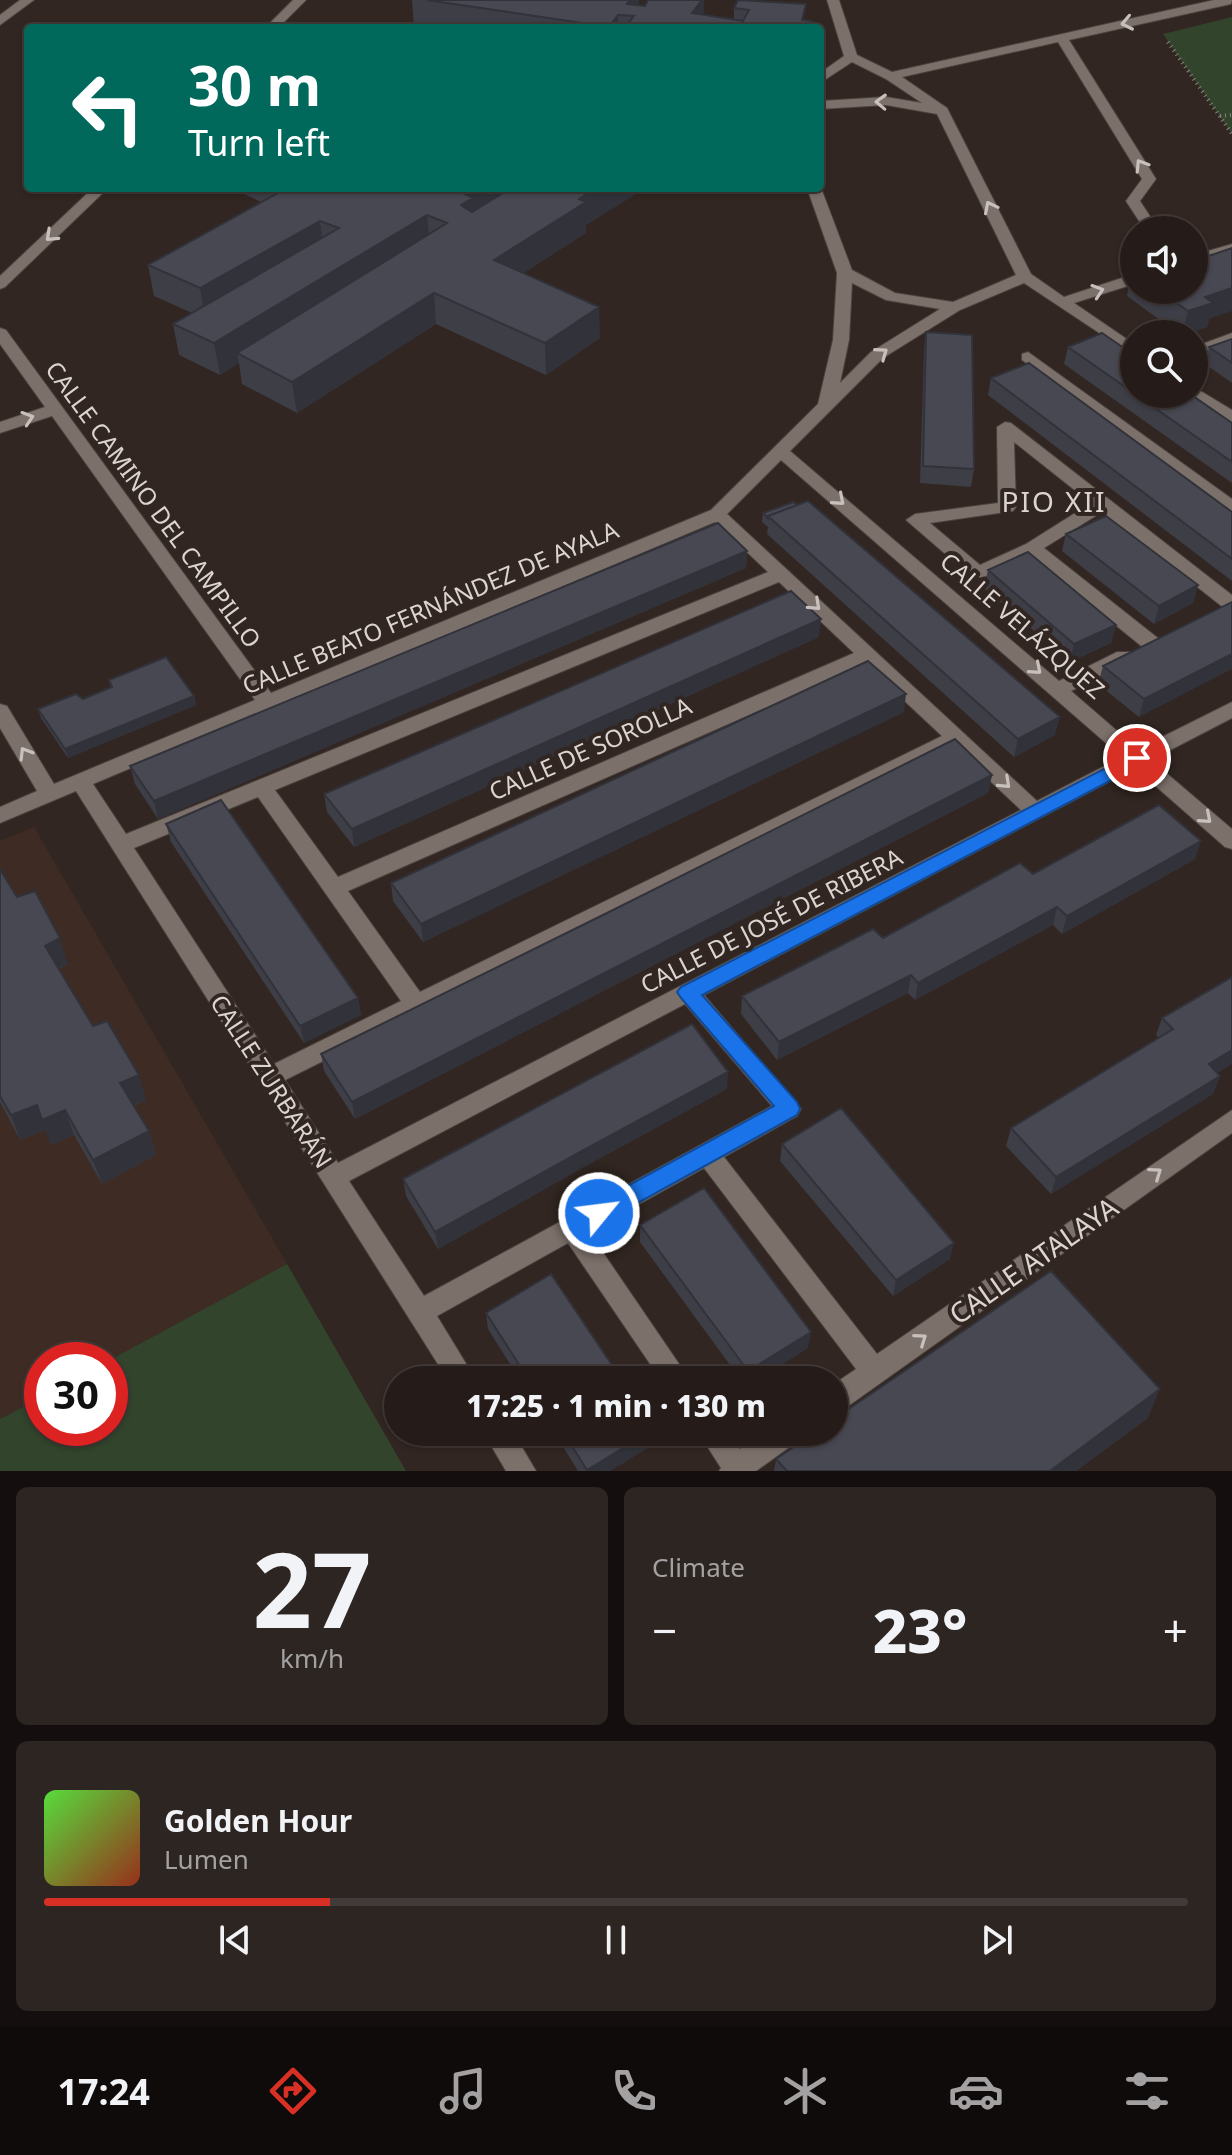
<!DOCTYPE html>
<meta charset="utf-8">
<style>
:root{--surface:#251c19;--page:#2d2522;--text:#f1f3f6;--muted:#a3a1a2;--line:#423a38;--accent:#d93025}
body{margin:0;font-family:"Noto Sans",sans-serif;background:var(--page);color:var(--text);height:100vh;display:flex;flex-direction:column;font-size:30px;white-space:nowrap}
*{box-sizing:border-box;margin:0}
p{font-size:26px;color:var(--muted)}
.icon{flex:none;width:44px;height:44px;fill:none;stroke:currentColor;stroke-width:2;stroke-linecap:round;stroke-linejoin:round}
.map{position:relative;height:1471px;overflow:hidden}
.details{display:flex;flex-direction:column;gap:16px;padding:16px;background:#140f0e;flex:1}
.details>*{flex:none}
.hud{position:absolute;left:24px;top:24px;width:800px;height:168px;border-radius:8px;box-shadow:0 2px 6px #0004,0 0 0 2px var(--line);background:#00695c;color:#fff;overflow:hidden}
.buttons{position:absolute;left:1120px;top:216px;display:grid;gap:16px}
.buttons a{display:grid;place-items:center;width:88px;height:88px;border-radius:50%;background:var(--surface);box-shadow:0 2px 6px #0004,0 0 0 2px var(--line);font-size:40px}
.speed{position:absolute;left:24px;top:1342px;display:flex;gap:16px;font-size:40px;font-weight:700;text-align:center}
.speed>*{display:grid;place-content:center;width:104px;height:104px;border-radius:50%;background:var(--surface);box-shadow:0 2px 6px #0004,0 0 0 2px var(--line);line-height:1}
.speed .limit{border:12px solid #d22;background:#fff;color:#111}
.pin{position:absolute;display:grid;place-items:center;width:68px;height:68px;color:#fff;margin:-34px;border:4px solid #fff;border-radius:50%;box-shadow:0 2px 8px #0007}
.me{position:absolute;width:88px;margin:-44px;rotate:61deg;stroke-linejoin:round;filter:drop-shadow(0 0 6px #0008)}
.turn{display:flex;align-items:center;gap:28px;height:168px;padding:0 32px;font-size:36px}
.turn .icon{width:104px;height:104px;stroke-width:2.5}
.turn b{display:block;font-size:56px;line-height:68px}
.big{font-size:60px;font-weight:800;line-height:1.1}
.details .tile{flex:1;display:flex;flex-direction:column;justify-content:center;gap:12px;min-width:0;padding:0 28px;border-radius:12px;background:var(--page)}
.details .dial{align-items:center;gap:0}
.dial b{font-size:104px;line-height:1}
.song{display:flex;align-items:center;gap:24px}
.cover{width:96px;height:96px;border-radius:12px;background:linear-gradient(135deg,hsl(110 70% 55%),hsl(10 70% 35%))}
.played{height:8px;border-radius:4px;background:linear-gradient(90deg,var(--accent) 25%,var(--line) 25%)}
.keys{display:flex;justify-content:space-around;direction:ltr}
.heat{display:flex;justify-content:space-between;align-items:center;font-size:44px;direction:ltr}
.details .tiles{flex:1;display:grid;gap:16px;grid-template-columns:1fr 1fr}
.tile:last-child{grid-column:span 2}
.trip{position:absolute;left:384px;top:1366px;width:464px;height:80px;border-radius:40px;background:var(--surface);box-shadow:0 2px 6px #0004,0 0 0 2px var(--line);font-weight:800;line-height:80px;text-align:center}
.menu{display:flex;height:128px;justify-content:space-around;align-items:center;background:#0f0b0a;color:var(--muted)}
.menu .icon{width:56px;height:56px}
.menu .active{color:var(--accent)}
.menu b{font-size:36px;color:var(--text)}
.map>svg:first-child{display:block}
</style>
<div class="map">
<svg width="1232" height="1471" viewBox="0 0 1232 1471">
<rect width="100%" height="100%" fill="#312621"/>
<path fill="#3e2c24" d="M34 827 287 1264 110 1360H42V1397L0 1419V841Z"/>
<path fill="#32442c" d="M1232 17V134L1163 34Z
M287 1264 406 1471H0V1419L42 1397V1428H110V1360Z"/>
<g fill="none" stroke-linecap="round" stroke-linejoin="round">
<defs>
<path id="street" d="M20 0H34L0 25V15Z
M293 0H306L278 28H265Z
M827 0H839L857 55 892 72 1214 0H1232L1231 4 1069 40 1156 179 1140 201 1159 230H1145L1126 201 1142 179 1058 42 902 77 947 108 1031 274 1064 297 1134 274V284L1074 303 1134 344V356L1024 283 960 310 883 358 790 451 1059 681 1117 652H1131L1134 657 1131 662 1071 691 1138 749 1232 702V718L1151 760 1232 829V849L1225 847 1135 768 704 995 801 1109 797 1116 724 1157 877 1354 1232 1110V1133L844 1409 834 1413V1384L856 1369 704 1168 589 1232 690 1380H661L568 1243 437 1316 476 1380H448L76 791 0 823V807L37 791 0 728V704L7 706 54 784 255 700 52 416 0 433V422L45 407 0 344V328L6 330 271 693 711 510 818 404 833 340 837 273 807 188H821L852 270 895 293 953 302 1016 275 937 114 886 105 820 109V101L886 97 922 103 886 79 852 62 820 83V73L844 56ZM852 283 886 300 940 309 871 352 840 383 849 340ZM781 460 1122 757 1037 801 727 514ZM715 522 768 572 126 834 93 784ZM779 582 854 653 338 877 275 790ZM865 664 942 736 420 992 348 891ZM954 747 1021 810 338 1163 285 1080ZM258 797 401 1001 274 1064 134 848ZM685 1004 772 1106 424 1296 349 1181Z
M93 188H108L5 287 0 289V276Z
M1232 244V253L1194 265V255Z
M1232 333V343L1194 357V347Z
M1028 352 1232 499V512L1022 360V354Z
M1194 387 1232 410V423L1188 395 1194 394Z
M1005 422 1011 423 1232 595V610L1224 608 1102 512 1044 548 1159 639 1162 644 1159 649H1145L1030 556 984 577H972L906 520 915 514 998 503 997 427ZM1014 442 1091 503 1026 544 980 565 930 523 1013 511 1016 507Z
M483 1432H513L536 1471H506Z
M698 1432H728L740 1449 765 1432H802L798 1441 756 1471H719L721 1468Z"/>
</defs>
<use href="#street" stroke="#4b423e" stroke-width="2"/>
<path stroke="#8c837f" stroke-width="4" stroke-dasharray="1 4" stroke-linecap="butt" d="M1168 42 1232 134
M1220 116 1232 115"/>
<use href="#street" fill="#7c706a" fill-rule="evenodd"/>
</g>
<path fill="#3e3e47" d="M412 0H639V5L645 6 648 0H704L703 15 734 19V8L738 0 804 20 811 28H430L414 26Z
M238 188H645L586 225V233L523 273 600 338 546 375 436 324 297 413 242 384 239 363 220 375 179 355 173 324 192 313 154 296 148 265 261 202 238 191Z
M1132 271H1134V290H1194L1209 319 1207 327 1187 334H1179L1127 296Z
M926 332 974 469 971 487 920 483 924 349Z
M1232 339V383L1205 364 1209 347Z
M1068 347 1232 423V483L1064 364Z
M991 378 1232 512V581L988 395Z
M794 502 1055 735 1014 757 767 534 768 527 762 522 763 513Z
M1066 534 1198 585 1193 603 1154 624 1062 551Z
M747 551 746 568 158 819 135 784 130 766Z
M988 570 1116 625 1111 643 1070 662 984 588Z
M1232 602 1139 717 1098 684 1103 666Z
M819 637 354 847 327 812 324 794Z
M109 680 194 696 196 705 68 758 41 718 38 709 83 699 111 688Z
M904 712 423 942 393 901 391 883Z
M992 775 988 793 355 1119 324 1071 321 1054Z
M166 824 358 998 361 1015 304 1043 171 842Z
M1195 859 1062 934 1053 925 915 1000 908 993 777 1060 741 1014 742 996 883 938 1033 874Z
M0 869 17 897 68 964 59 969 93 1026 139 1075 146 1100 134 1106 149 1131 156 1155 102 1184 74 1135 51 1145 46 1130 20 1140 0 1102Z
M1232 977V1064L1217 1073 1220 1076 1213 1094 1051 1194 1006 1146 1011 1128 1159 1038 1156 1035 1162 1018Z
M727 1089 582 1168 438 1249 406 1196 403 1179Z
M782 1144 950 1259 893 1296 780 1161Z
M640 1225 808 1348 757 1380H741L640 1242Z
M486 1313 622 1380H520L488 1329Z
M1148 1418 1076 1471H774L776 1459Z
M554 1432H655L654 1444 610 1471H578Z"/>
<path fill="#32323a" d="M630 0H639V16H634L627 4Z
M702 0H704L703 25 692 13Z
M618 15V28H609V27Z
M464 188H516L463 236 459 191Z
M597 188H645L586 225V233L496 291 494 260 579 199Z
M427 215 430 245 237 353 239 363 220 375 214 343Z
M320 221 324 252 205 318 200 288Z
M1232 288V311L1209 319 1207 327 1187 334H1182L1188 311 1205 297Z
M434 293 436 324 297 413 292 382Z
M599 307 600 338 546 375 545 343Z
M747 551 746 568 158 819 154 801Z
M1198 585 1193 603 1154 624 1159 606Z
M821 619 819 637 354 847 352 829Z
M1116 625 1111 643 1070 662 1074 644Z
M1232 654V669L1139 717 1144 699Z
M906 694 904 712 423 942 421 924Z
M194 696 196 705 68 758 65 749Z
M1060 717 1055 735 1014 757 1018 739Z
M992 775 988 793 355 1119 352 1102Z
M1201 841 1195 859 1062 934 1067 916Z
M1057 907 1053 925 915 1000 918 983Z
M60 938 68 964 53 971 45 946Z
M911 975 908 993 777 1060 779 1042Z
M358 998 361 1015 304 1043 300 1026Z
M1232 1050V1064L1203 1081 1209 1064Z
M728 1072 727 1089 582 1168 438 1249 435 1232 582 1151Z
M139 1075 146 1100 128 1108 120 1083Z
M1220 1076 1213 1094 1051 1194 1056 1177Z
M37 1105 65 1110 74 1135 51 1145 46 1130 20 1140 11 1115Z
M149 1131 156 1155 102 1184 93 1160Z
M954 1243 950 1259 893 1296 896 1280Z
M811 1332 808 1348 757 1380H747L748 1371Z
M1160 1389 1148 1418 1076 1471H1050Z
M649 1432H655L654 1444 610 1471H587V1470Z"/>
<path fill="#484853" stroke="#32323a" stroke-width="2" d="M427 0H630L627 4 645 6 648 0H702L692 13 743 21 749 10 734 8 738 0 806 4 802 20 812 21 807 28H641L626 26 634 16 618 15 609 27Z
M287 188H464L459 191 473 198 461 205 472 212 511 188H597L579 199 586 202 494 260 599 307 545 343 434 293 292 382 237 353 447 223 427 215 214 343 173 324 339 228 320 221 200 288 148 265Z
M1232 248V288L1205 297 1213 303 1188 311 1158 290H1194V261Z
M926 332 972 335 974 469 923 466Z
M1102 333 1134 355V393L1068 347Z
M1232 339V363L1209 347Z
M1029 363 1232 512V559L991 378Z
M1135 394H1190L1232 423V462Z
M808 501 1060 717 1018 739 768 516Z
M794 502 797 505 768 516V518L763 513Z
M1106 516 1198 585 1159 606 1066 534Z
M718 523 747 551 154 801 130 766Z
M1028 552 1116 625 1074 644 988 570Z
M791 591 821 619 352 829 324 794Z
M1232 602V654L1144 699 1103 666Z
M166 657 194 696 65 749 38 709 76 694 83 699 112 687 109 680Z
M868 661 906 694 421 924 391 883Z
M955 739 992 775 352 1102 321 1054 609 912Z
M221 800 358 998 300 1026 166 824Z
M1159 805 1201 841 1067 916 1057 907 918 983 911 975 779 1042 742 996 873 929 883 938 1020 863 1033 874Z
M0 869 17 897 35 891 60 938 45 946 93 1026 107 1021 139 1075 120 1083 149 1131 93 1160 65 1110 42 1120 37 1105 11 1115 0 1096Z
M1232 977V1050L1209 1064 1220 1076 1056 1177 1011 1128 1173 1029 1162 1018Z
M692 1024 728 1072 582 1151 435 1232 403 1179Z
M841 1108 954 1243 896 1280 782 1144Z
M704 1188 811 1332 748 1371 640 1225Z
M1051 1271 1160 1389 1050 1471H787L776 1459 815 1432H834V1419Z
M551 1274 622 1380H529L486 1313Z
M563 1432H649L587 1470Z"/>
<defs><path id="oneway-chevron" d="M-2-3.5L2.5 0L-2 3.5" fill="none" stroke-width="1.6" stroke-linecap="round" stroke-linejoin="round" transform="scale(2)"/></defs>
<g stroke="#c8c0bc">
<use href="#oneway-chevron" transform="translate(1127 23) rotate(168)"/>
<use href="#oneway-chevron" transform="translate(881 102) rotate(-178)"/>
<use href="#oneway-chevron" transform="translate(1141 165) rotate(-122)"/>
<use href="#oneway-chevron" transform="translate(990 207) rotate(-117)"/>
<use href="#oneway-chevron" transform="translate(51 236) rotate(137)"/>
<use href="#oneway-chevron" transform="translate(1098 291) rotate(-18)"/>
<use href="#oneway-chevron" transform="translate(882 353) rotate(-36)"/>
<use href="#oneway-chevron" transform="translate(28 418) rotate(-18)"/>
<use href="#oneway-chevron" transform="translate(839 500) rotate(41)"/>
<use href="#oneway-chevron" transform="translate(815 605) rotate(43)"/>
<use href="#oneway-chevron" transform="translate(1036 669) rotate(41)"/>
<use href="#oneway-chevron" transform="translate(25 753) rotate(-121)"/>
<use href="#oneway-chevron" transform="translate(1005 783) rotate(43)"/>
<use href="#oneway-chevron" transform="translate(1206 818) rotate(41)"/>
<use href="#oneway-chevron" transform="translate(1156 1173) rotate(-35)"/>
<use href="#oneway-chevron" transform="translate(921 1339) rotate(-35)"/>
</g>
<path fill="#1a73e8" stroke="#114b97" stroke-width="2" d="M1137 752 1146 758 1144 763 702 995 797 1102 800 1109 797 1115 607 1220 599 1223 591 1220 588 1213 591 1206 774 1106 681 998 677 992 681 987Z"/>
<g text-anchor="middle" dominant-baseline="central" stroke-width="8" stroke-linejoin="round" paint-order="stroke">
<g font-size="24" fill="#dbd4d0" stroke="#312621">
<text transform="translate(154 504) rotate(54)">CALLE CAMINO DEL CAMPILLO</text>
<text transform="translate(430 607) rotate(-23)">CALLE BEATO FERNÁNDEZ DE AYALA</text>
<text transform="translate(1023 625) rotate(41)">CALLE VELÁZQUEZ</text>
<text transform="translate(590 748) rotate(-24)">CALLE DE SOROLLA</text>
<text transform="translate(771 920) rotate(-27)">CALLE DE JOSÉ DE RIBERA</text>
<text transform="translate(272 1081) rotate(57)">CALLE ZURBARÁN</text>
</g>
<g font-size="28" letter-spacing="2" fill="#dbd4d0" stroke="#312621">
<text x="1054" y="501">PIO XII</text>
</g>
<g font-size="28" fill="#dbd4d0" stroke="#312621">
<text transform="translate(1033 1260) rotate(-35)">CALLE ATALAYA</text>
</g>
</g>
</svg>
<div class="buttons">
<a><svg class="icon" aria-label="sound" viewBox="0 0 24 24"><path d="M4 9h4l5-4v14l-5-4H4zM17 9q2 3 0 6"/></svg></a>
<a><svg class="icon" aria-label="search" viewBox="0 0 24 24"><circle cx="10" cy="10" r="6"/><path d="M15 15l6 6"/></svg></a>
</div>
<div class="speed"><div class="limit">30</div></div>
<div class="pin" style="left:1137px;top:758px;background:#d93025"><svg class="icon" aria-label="arrive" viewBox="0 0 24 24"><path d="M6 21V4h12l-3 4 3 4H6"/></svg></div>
<svg class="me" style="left:599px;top:1213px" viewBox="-20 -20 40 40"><circle r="17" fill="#1a73e8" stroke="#fff" stroke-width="3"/><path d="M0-11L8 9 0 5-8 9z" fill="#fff"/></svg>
<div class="trip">17:25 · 1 min · 130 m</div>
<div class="hud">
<div class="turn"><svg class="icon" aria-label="left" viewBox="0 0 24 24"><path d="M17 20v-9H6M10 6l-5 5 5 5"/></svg><div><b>30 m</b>Turn left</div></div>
</div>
</div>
<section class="details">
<div class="tiles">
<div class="tile dial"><b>27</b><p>km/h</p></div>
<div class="tile"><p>Climate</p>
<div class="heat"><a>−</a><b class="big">23°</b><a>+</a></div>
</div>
<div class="tile">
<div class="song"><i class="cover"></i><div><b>Golden Hour</b><p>Lumen</p></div></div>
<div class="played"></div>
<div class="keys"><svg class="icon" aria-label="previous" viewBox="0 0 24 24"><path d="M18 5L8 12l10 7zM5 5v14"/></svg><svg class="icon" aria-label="pause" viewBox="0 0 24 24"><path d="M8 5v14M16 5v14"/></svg><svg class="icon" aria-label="next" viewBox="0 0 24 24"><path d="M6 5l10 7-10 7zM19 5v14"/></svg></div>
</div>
</div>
</section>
<nav class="menu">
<b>17:24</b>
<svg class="icon active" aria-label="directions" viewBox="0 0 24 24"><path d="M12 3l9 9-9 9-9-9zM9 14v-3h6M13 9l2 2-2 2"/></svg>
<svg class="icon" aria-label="music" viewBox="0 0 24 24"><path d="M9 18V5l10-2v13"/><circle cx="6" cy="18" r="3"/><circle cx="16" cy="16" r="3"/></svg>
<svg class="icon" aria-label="phone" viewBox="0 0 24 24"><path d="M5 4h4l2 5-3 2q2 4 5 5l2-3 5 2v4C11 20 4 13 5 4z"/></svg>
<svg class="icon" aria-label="climate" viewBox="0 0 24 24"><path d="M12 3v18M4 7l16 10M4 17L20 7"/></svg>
<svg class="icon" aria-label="car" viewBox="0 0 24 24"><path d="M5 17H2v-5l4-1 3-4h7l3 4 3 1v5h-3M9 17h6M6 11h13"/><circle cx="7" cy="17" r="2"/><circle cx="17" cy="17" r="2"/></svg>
<svg class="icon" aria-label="filters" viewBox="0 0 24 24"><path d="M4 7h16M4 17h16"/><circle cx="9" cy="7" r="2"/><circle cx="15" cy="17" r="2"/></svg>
</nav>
